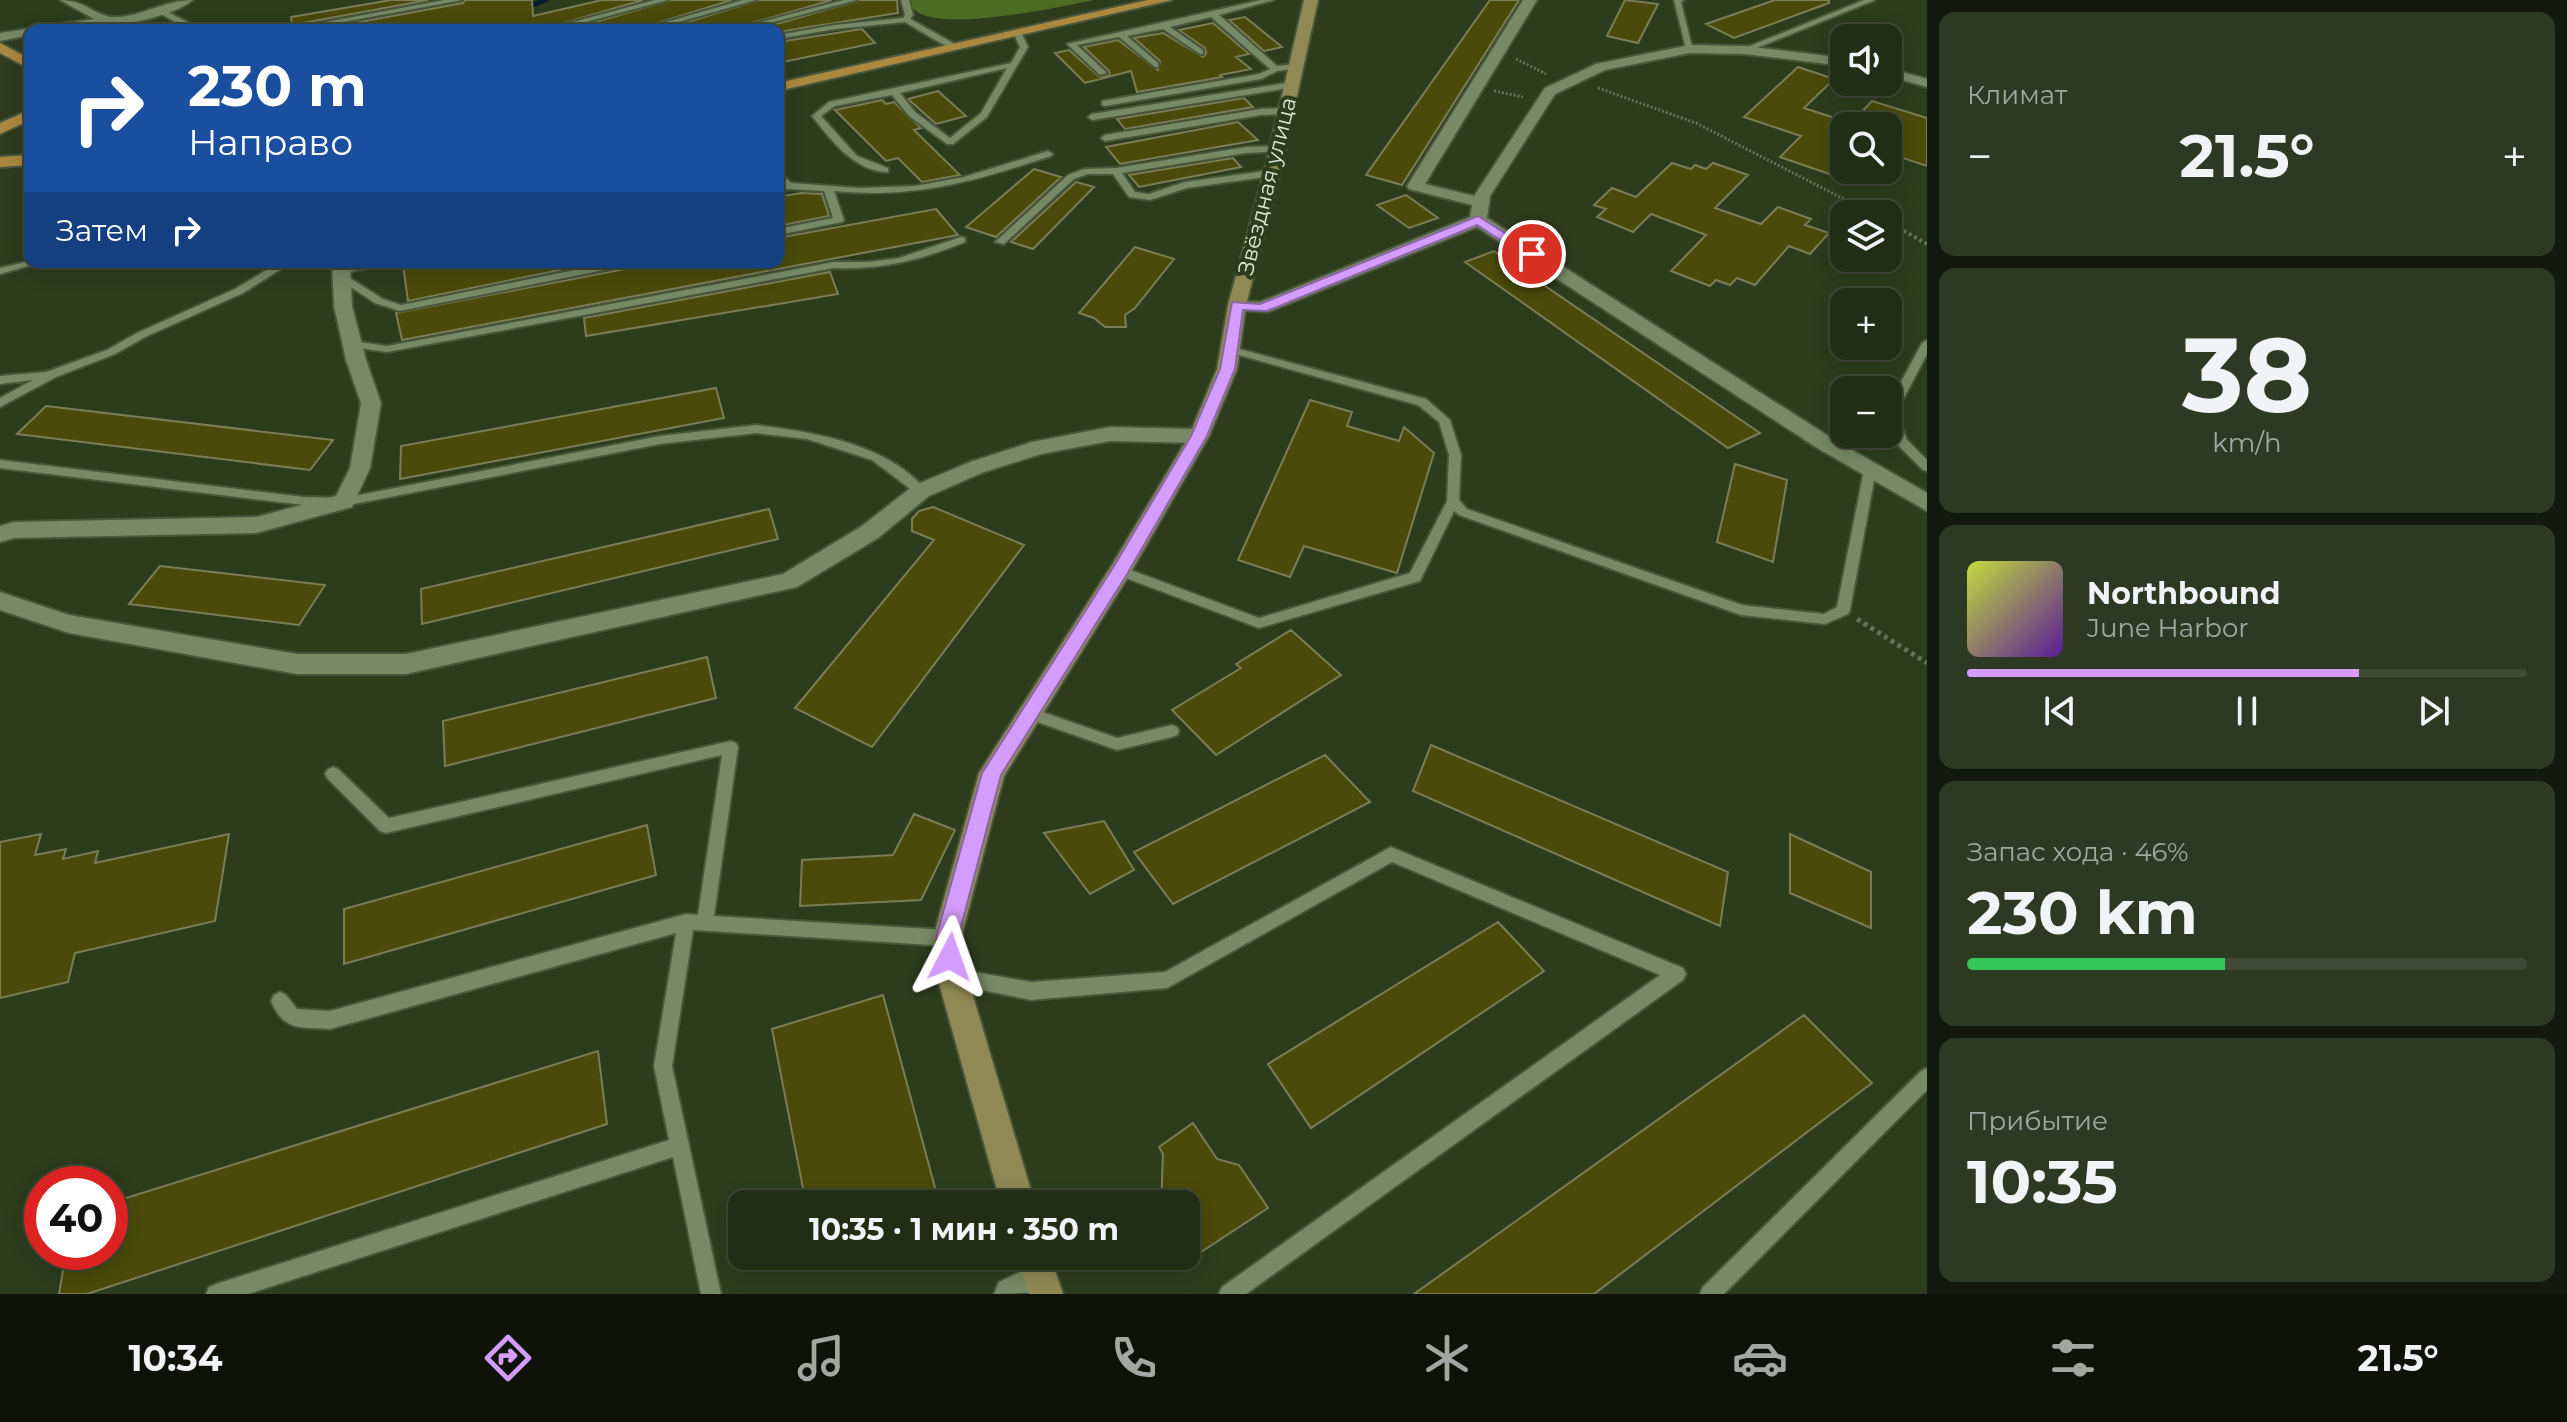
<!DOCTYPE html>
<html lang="ru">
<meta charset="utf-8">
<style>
:root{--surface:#222d16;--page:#2e3923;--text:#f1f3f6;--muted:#a2a8a1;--line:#3f4935;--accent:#d49cfc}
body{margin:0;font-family:Montserrat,sans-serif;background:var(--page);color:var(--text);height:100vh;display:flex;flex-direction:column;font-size:30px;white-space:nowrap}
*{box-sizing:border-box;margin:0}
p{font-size:26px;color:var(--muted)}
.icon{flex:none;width:44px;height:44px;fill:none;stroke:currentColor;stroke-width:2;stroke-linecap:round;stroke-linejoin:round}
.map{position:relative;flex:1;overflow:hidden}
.details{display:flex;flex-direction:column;gap:12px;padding:12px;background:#13190c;width:640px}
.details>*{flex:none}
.guide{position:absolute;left:24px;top:24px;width:760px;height:244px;border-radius:16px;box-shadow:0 4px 20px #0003,0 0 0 2px var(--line);background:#1a4fa0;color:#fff;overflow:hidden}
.fabs{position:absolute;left:1830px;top:24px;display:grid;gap:16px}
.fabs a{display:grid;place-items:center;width:72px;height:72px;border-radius:16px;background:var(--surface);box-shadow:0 4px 20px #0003,0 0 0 2px var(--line);font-size:40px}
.speed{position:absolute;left:24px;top:1166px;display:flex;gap:16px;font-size:40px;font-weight:700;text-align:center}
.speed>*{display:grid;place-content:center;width:104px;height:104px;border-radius:50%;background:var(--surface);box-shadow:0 4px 20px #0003,0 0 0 2px var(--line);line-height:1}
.speed .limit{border:12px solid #d22;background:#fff;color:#111}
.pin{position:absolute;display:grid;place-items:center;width:68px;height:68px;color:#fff;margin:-34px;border:4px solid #fff;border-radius:50%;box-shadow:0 2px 8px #0007}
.me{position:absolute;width:88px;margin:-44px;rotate:4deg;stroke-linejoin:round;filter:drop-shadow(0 0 6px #0008)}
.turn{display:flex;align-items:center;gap:28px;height:168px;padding:0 32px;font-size:36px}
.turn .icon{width:104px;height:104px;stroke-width:2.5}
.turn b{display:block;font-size:56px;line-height:68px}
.then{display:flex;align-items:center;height:76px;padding:0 32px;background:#0003;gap:16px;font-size:30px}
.big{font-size:60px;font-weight:700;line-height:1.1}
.details .tile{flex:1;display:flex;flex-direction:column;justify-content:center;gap:12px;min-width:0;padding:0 28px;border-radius:16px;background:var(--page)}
.details .dial{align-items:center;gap:0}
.dial b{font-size:104px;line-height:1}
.song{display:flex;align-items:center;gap:24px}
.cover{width:96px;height:96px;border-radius:12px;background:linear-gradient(135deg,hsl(70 70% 55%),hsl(270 70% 35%))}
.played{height:8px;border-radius:4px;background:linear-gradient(90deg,var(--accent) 70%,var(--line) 70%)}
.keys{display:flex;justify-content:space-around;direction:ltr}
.heat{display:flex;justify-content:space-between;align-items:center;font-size:44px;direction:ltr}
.charge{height:12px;border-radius:6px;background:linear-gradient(90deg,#34c759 46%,var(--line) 0)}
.trip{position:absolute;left:728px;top:1190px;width:472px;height:80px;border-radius:16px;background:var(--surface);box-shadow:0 4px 20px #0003,0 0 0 2px var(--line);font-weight:700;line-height:80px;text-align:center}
.dock{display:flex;height:128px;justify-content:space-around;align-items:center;background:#0e1209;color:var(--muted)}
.dock .icon{width:56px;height:56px}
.dock .selected{color:var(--accent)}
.dock b{font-size:36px;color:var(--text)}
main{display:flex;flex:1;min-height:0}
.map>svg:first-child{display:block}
</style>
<main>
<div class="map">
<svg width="1927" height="1294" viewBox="0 0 1927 1294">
<rect width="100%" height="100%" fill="#2d3c1d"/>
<path fill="#4b6c22" d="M905 0H1093C1057 8 950 30 919 13 914 11 909 4 905 0Z"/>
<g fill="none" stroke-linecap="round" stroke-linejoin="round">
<path stroke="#041c33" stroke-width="5" d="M524 8 546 0"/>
</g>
<path fill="#4a4b0a" stroke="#7b7d57" stroke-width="2" d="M391 0H428L292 25 291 17Z
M465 0H532L533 16 602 0H643L540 30H400L399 23 359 30H316L463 3Z
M671 0H732L635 30H568Z
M759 0H832L728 30H662Z
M860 0H897L898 13 778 32 756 30Z
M1490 0H1519L1402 185 1366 175Z
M1625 0 1658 4 1638 43 1607 36Z
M1775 0H1829V3L1734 38 1706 24Z
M1245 17 1282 47 1264 51 1229 20Z
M1213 23 1249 54 1236 57 1251 69 1220 75 1222 77 1137 92 1131 71 1085 83 1055 53 1069 50 1101 78 1110 75 1109 71 1084 47 1118 40 1158 70 1160 61 1134 38 1163 33 1203 57 1206 54 1205 48 1179 30Z
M862 29 875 43 778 63V42Z
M1798 67 1834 79 1804 108 1844 121V179L1780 157 1801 136 1744 117Z
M938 91 966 116 936 124 908 99Z
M1244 98 1253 107 1125 129 1117 119Z
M882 100 886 104 894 102 921 128 914 130 960 175 922 182 898 158 886 161 835 110Z
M1872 101 1927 118V166L1888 153V126H1848Z
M1238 122 1258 140 1120 164 1106 147Z
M1233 158 1241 167 1139 187 1129 175Z
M1672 163 1691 169 1695 165 1706 169 1713 163 1748 175 1715 208 1761 224 1778 207 1811 219 1805 225 1829 233 1810 254 1789 246 1755 285 1737 278 1730 285 1716 280 1710 286 1671 271 1706 235 1651 214 1633 232 1597 217 1606 209 1594 205 1612 188 1636 197Z
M1034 169 1061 177 996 237 966 227Z
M1076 182 1094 187 1033 249 1011 242Z
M801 193 822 194 829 216 778 226V197Z
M1406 195 1438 218 1409 228 1377 205Z
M936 209 958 235 402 340 396 313 630 268 637 262H778V238Z
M1135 247 1174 259 1135 308 1125 315 1126 327H1105L1094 318 1079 313Z
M1494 251 1760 433 1728 448 1465 262Z
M418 262H599L408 301 403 265Z
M830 272 838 294 586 336 584 318Z
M716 388 724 418 400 479 401 446Z
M1310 400 1352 412 1347 426 1399 441 1404 427 1434 453 1397 573 1304 546 1290 577 1238 560Z
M46 406 333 440 310 470 17 434Z
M1735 464 1787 480 1773 562 1717 542Z
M933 507 1024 545 872 747 795 708 934 540 912 531V519L919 511Z
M769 509 778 539 422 624 421 589Z
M160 566 325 585 299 625 129 604Z
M1291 630 1341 675 1216 755 1172 710 1241 668 1236 664Z
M707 657 716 698 445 766 443 721Z
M1431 745 1728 872 1720 926 1413 791Z
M1325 755 1370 802 1173 904 1134 852Z
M914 814 955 830 921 900 800 906 802 860 893 855Z
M1104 821 1134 870 1090 894 1044 833Z
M647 825 656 875 344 964V909Z
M41 834 35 855 66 849 63 859 98 851 95 863 229 834 215 921 75 953 68 982 0 998V842Z
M1790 834 1871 872V928L1790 893Z
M1498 922 1544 971 1311 1128 1268 1064Z
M883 995 937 1195 909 1204H806L772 1029Z
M1804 1015 1872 1083 1594 1294H1414Z
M598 1051 607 1124 87 1294H59L66 1252H110V1203Z
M1193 1123 1217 1159 1239 1165 1268 1208 1186 1262V1204H1161L1163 1154 1159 1147Z"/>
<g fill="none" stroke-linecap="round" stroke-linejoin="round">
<defs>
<path id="lane" d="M445 0H462L300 30H282Z
M655 0H668L556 30H543Z
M743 0H756L651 30H638Z
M844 0H857L744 30H731Z
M901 0H909L913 15 910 19 955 44V48H949L905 22 835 29 778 39V35L835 25 903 18 905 15Z
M1261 0H1274L1219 15 1277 66 1296 64H1299V68L1277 71 1261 79 1105 106 1102 105V101L1259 74 1270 69 1211 17 1170 27 1203 50V54H1200L1163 29 1127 36 1158 63V67H1155L1119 37 1077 45 1107 73 1100 75 1067 44Z
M1674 0H1684L1681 2 1693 51 1686 49Z
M1864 0H1875L1747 52 1740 50Z
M162 9 199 28 200 30H190L159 13 158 11Z
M1017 30 1021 32 1028 47 987 117 953 144H947L909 116 892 95 835 106 821 116 857 156 888 168V172C855 172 831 140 812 116L829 102 1011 63 1020 47 1013 32ZM1007 68 981 113 950 138 915 112 900 93Z
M1292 82 1295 83V87L1092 120 1088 117 1092 114Z
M1261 109 1286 108 1290 111 1286 114 1261 115 1105 141 1101 138 1105 135Z
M1277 146 1280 147V151L1246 153 1122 173 1135 192 1149 194 1185 182 1272 170 1277 173 1272 176 1187 188 1150 200 1129 197 1113 174H1088L1074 179 1004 244 995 242 1068 175 1084 169 1116 168 1246 147Z
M1048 151 1053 154 1051 156C975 181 915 199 834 191L844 220 842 222 778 235V229L833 218 824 191 788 189 778 191V185L782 184 778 180V171L791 183 859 188 915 186 964 177Z
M961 237 965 238V242C921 260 881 270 834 268L387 352 352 347 346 344 352 341 387 346 834 262H868L899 258Z
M30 261 42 262 0 274V268Z
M280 262H292L243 293 145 337 115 354 56 377 0 407V398L33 380 0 384V376L46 372 107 350 137 333 235 289Z
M368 262H388L383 265 343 273 338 270Z
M614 262H634L629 265 400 311 375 303 339 279 340 277H348L383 299 401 305Z
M1927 340V354L1896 413 1907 440 1927 460V471L1923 470 1898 445 1888 422V406L1922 343Z
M1232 347 1426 399 1450 420 1461 455 1459 500 1467 509 1742 605 1824 614 1837 607 1864 470 1866 467H1874L1876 470 1850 610 1848 614 1825 624 1741 615 1459 515 1454 511 1420 581 1259 628 1115 574 1113 571 1120 566 1259 618 1410 573 1447 501 1449 455 1439 422 1418 405 1228 352V348Z
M756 425C814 432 888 444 927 491L921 495 917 494 872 460 807 439 756 433 660 444 344 506 304 505 0 468V460L304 497 344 498 660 436Z
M1028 707 1117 738 1172 725 1177 727 1179 731 1177 735 1172 737 1117 750 1023 717 1021 713 1023 709Z
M731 741 736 743 738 747 714 916 947 930 953 932 955 938 953 944 947 946 693 930 672 1066 721 1294H701L673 1157 248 1294H206L209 1287 216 1284 669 1140 654 1066 676 933 330 1029C301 1027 284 1032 271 1001L274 995 280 992 286 995 297 1009 330 1011 686 914 698 915 722 755 386 833 380 831 328 779 325 774 328 769 333 767 338 769 389 818Z
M1391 847 1683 968 1686 974 1683 980 1246 1294H1219L1222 1287 1660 975 1392 862 1167 988 1031 1000 952 984 946 982 943 976 946 970 952 968 1031 982 1165 972Z
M1927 1068V1090L1724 1294H1700L1703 1287 1921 1071Z"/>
<path id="street" d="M60 0C85 0 95 16 113 17 140 18 164 0 193 0 158 27 73 30 30 30V35L0 41V33L94 19Z
M1523 0H1537L1425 184 1474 196 1545 88 1596 64 1690 45 1744 46 1844 58V66L1744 54 1690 53 1605 70 1555 94 1490 196 1487 218 1833 439 1927 493V511L1819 449 1477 227 1268 312 1231 309 1228 305 1231 301 1260 302 1470 217 1472 205 1409 189 1407 186Z
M1888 68 1927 79V87L1888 76Z
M332 262H350L352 306 366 360 381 403 370 468 352 507 256 533 14 538 0 542V526L14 522 256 517 336 496 350 468 361 403 346 360 334 306Z
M1110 427 1199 429 1209 436 1199 443 1110 441 1041 454 984 472 929 496 878 538 797 587 406 674H297L69 633 0 610V592L69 615 297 654H406L783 574 862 526 913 486 970 462 1032 442Z
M1039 1263 1051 1268 1056 1280 1051 1292 994 1294 999 1282Z"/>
<path id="secondary" d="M1304 0H1318L1280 173 1246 305 1237 369 1209 436 1128 577 1004 776 961 938 967 976 1035 1204H1001L937 976 933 938 979 773 1112 565 1189 436 1217 369 1228 305 1264 173Z
M1016 1256H1050L1063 1294H1029Z"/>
<path id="primary" d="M1148 0H1172L778 91V83Z
M0 43 30 59V69L0 53Z
M30 110V120L0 134V123Z
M30 155V165L0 167V157Z"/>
</defs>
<use href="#lane" stroke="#49563b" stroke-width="4"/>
<use href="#street" stroke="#49563b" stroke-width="4"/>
<use href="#secondary" stroke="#49563b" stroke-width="4"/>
<use href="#primary" stroke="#49563b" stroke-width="4"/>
<path stroke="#657258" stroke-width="3" stroke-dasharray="2 2" stroke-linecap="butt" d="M1516 59 1546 74
M1598 88 1696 123 1873 214
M1494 91 1523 97"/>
<path stroke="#657258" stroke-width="4" stroke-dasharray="3 3" stroke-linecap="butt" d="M1888 222 1927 244"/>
<path stroke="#657258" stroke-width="5" stroke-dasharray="4 4" stroke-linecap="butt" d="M1857 619 1927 663"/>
<use href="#lane" fill="#778967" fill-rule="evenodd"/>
<use href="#street" fill="#778967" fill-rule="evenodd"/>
<use href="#secondary" fill="#908954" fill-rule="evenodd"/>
<use href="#primary" fill="#aa8840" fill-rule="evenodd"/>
</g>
<path fill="#d49cfc" stroke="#8a65a4" stroke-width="2" d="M1478 216 1538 254 1527 257 1477 225 1267 311 1243 310 1235 369 1207 436 1126 576 1001 775 958 938 961 957 957 965 950 968 942 965 936 938 982 773 1114 566 1191 436 1220 369 1232 302 1260 304Z"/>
<g text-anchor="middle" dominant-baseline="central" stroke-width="8" stroke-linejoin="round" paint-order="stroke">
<g font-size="22" fill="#dee8d6" stroke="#2d3c1d">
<text transform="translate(1267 186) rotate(-76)">Звёздная улица</text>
</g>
</g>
</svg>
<div class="fabs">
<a><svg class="icon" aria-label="sound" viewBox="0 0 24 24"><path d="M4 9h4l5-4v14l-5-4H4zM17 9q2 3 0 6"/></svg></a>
<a><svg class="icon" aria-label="search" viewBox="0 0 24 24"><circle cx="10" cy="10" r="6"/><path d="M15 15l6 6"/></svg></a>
<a><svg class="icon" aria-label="layers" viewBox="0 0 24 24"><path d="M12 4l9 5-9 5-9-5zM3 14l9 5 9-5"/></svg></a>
<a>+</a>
<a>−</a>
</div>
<div class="speed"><div class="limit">40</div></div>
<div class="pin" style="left:1532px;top:254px;background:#d93025"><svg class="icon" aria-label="arrive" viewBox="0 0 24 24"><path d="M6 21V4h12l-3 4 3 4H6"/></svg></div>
<svg class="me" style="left:950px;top:957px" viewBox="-20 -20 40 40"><path d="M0-17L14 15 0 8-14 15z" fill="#d49cfc" stroke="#fff" stroke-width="4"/></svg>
<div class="trip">10:35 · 1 мин · 350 m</div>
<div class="guide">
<div class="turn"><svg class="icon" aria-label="right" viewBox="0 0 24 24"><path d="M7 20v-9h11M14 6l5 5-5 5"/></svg><div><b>230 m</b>Направо</div></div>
<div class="then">Затем<svg class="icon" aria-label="right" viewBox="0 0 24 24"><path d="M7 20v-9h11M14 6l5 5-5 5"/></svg></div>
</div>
</div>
<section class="details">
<div class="tile"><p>Климат</p>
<div class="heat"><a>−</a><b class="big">21.5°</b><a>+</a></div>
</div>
<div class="tile dial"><b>38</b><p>km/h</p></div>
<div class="tile">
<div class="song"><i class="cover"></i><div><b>Northbound</b><p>June Harbor</p></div></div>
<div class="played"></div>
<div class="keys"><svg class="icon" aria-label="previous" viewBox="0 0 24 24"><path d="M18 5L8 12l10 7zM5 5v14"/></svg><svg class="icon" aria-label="pause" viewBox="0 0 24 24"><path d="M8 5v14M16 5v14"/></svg><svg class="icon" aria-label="next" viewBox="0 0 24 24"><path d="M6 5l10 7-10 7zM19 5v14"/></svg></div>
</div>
<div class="tile"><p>Запас хода · 46%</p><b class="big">230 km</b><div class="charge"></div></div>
<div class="tile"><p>Прибытие</p><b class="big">10:35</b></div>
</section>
</main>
<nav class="dock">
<b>10:34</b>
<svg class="icon selected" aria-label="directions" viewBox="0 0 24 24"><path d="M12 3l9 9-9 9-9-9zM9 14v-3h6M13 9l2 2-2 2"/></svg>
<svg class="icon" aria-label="music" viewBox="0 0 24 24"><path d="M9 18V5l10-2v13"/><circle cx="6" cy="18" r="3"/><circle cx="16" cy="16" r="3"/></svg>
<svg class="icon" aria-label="phone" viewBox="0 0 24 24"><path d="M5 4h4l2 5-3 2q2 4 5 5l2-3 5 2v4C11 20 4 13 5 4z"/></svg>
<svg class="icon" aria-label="climate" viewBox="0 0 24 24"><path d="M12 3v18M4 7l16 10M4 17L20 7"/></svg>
<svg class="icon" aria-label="car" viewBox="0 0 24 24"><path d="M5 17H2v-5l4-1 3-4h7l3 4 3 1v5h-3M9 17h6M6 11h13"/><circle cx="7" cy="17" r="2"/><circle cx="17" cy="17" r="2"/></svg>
<svg class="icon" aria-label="filters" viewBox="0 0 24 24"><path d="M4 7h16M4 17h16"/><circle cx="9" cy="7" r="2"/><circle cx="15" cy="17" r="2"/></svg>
<b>21.5°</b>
</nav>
